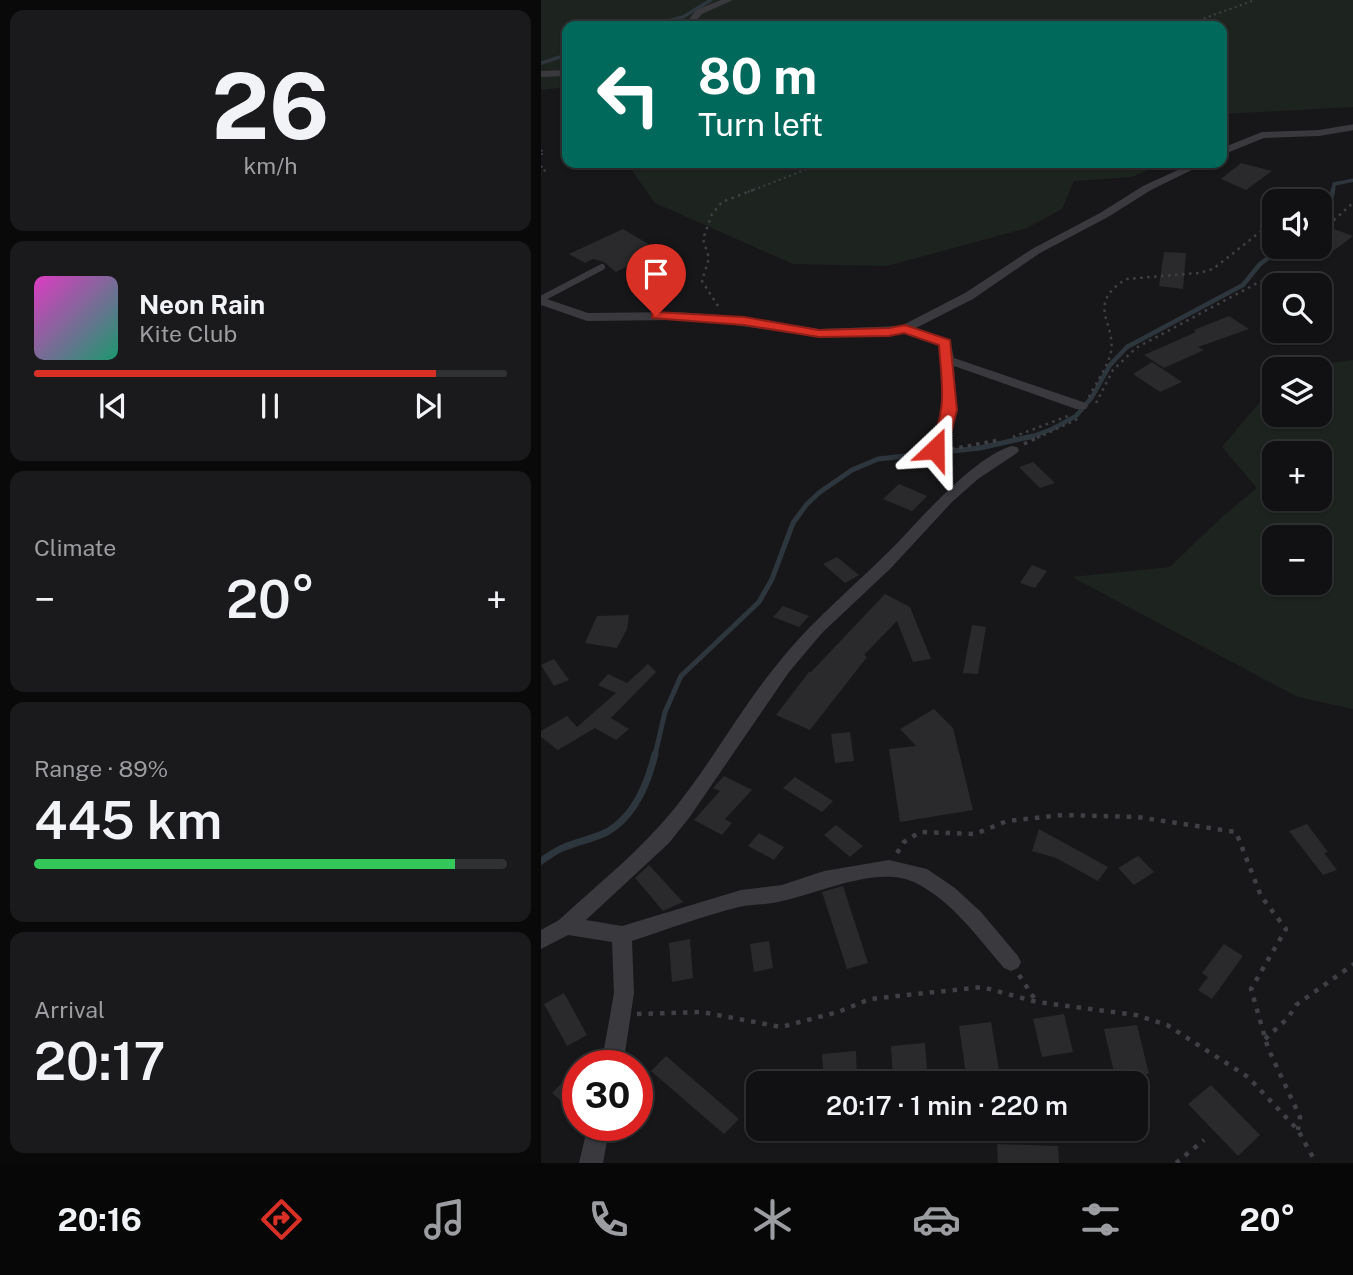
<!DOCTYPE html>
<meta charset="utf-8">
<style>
:root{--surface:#111113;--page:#1a1a1c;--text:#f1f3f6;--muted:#9c9da0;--line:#303133;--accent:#d93025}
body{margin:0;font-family:"Public Sans",sans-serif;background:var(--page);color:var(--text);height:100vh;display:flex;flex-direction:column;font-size:26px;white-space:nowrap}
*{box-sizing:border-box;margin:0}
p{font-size:23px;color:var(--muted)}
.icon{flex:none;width:38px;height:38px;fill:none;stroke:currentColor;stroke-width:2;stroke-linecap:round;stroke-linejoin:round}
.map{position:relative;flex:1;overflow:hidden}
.panel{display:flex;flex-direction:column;gap:10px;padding:10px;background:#09090a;width:541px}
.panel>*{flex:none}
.guide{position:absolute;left:21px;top:21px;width:665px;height:147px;border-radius:14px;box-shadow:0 2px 5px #0004,0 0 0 2px var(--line);background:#00695c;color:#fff;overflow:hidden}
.buttons{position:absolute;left:721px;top:189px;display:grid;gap:14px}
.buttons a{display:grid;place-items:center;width:70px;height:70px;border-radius:14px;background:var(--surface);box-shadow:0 2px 5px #0004,0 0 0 2px var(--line);font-size:35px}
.speed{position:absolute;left:21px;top:1050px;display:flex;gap:14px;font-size:35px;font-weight:700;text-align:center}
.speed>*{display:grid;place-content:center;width:91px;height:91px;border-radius:50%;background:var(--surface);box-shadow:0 2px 5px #0004,0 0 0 2px var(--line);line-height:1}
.speed .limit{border:10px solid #d22;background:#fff;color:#111}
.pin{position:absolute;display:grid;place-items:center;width:60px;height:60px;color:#fff;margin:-72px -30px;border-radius:50% 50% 50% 0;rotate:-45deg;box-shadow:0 0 7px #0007}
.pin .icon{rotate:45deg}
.me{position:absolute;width:77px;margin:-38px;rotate:23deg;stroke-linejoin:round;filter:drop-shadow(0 0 5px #0008)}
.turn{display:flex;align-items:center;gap:24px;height:147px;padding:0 21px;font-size:32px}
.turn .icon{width:91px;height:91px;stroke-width:2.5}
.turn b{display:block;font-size:49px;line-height:60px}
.big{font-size:52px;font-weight:600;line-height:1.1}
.panel .card{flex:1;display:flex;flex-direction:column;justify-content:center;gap:10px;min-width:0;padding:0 24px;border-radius:14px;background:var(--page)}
.panel .dial{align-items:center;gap:0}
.dial b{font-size:91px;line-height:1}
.song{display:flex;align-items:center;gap:21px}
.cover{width:84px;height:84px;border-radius:10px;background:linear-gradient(135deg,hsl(310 70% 55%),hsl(160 70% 35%))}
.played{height:7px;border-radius:4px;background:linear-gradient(90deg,var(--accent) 85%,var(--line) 85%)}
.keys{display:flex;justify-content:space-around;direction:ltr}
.heat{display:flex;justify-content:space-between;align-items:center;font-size:38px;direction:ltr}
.charge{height:10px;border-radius:5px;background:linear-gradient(90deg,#34c759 89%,var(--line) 0)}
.trip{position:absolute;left:205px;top:1071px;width:402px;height:70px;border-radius:14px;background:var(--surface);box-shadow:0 2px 5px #0004,0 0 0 2px var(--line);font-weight:600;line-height:70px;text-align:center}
.menu{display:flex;height:112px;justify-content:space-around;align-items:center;background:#070708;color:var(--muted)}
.menu .icon{width:49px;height:49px}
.menu .current{color:var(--accent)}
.menu b{font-size:32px;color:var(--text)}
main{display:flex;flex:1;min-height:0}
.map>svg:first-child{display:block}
</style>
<main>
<section class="panel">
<div class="card dial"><b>26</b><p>km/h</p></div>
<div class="card">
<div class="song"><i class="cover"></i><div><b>Neon Rain</b><p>Kite Club</p></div></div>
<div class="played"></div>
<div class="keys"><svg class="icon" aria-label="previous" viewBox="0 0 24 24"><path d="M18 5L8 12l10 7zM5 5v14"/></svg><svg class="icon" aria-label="pause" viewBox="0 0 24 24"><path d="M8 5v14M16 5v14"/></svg><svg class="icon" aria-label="next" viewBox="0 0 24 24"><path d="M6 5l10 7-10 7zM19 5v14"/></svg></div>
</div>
<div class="card"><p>Climate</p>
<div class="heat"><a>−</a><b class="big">20°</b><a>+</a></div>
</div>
<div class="card"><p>Range · 89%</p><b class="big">445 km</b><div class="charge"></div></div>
<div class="card"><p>Arrival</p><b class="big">20:17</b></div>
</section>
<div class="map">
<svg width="813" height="1163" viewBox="0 0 813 1163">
<rect width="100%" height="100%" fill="#171719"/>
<path fill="#1d241f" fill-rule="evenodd" d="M0 0H812V107L681 114V26H26V87L0 90Z
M97 163H624L591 177 533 181 521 209 486 228 346 266 252 264 114 203 90 169Z
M812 360V709L757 697 531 577 629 567 682 516 716 488 681 447 733 385V415H779V369H749ZM733 453H779V499H733ZM733 537H779V583H733Z"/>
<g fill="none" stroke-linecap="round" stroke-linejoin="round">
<path stroke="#2e363d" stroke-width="3.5" d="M109 26 142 17 170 0
M0 63 26 55
M792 192 793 184 813 180"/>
<path stroke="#2e363d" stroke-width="4.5" d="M779 215 789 206 792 190
M487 438 511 429 535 416 551 397 569 365 586 347 702 285 719 264 742 247"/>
<path stroke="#2e363d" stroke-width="5" d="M114 755 124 712 140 676 218 602 231 579 252 523 266 504 279 492 311 470 337 459 439 448 492 436"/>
<path stroke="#2e363d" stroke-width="7" d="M0 861C8 856 15 850 24 847 38 841 52 839 66 832 94 816 107 783 114 754"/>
</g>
<path fill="#2a2a2d" d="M700 163 731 171 705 190 680 179Z
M779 224 812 236 779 261Z
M82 229 119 251 75 272 63 262 52 259 44 263 28 254Z
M623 252 645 253 642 289 618 286Z
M688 316 708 329 657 347 663 350 623 368 603 355 655 332 653 330Z
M611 362 641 382 619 392 592 374Z
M492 462 514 483 499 488 478 467Z
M358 484 386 496 371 511 342 499Z
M296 557 318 575 304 583 282 564Z
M491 565 506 571 494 588 479 583Z
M344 594 369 607 390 659 372 662 356 621 323 655 326 657 269 730 235 715 268 672H270Z
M242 606 268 616 258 627 232 617Z
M88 615 86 629 76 648 44 643 56 616Z
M431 625 445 627 437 674 422 673Z
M13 659 28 680 13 686 0 665Z
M107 664 115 672 70 718 88 729 75 740 54 728 17 750 0 737V731L26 716 36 727 75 693 57 685 67 674 86 683Z
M393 709 412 728 432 810 359 822 348 749 375 746 359 729Z
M309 732 313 761 294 763 290 734Z
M183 776 211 790 184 819 191 823 181 835 153 820 179 791 172 788Z
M254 777 292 801 281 812 242 788Z
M766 824 787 852 783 853 796 870 782 875 748 831Z
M295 825 322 846 309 857 283 835Z
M498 829 567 867 557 881 515 858 491 851Z
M218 833 243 847 233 860 207 846Z
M597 856 613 872 593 885 577 868Z
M108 865 142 902 122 911 94 878Z
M302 886 327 963 306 969 281 892Z
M149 939 152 978 131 982 128 943Z
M228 941 232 968 213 972 209 944Z
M683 944 702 956 671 999 657 990 667 977 661 973Z
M23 993 46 1035 26 1046 3 1004Z
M523 1014 532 1052 501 1057 492 1019Z
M450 1022 458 1070 425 1074 418 1026Z
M596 1025 608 1074 574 1077 563 1029Z
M384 1043 387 1083H352L350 1046Z
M315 1051 316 1083H283L281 1054Z
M125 1056 198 1119 183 1134 110 1071Z
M28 1076 37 1084V1115L11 1093Z
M670 1085 719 1135 697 1156 647 1104Z
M456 1144 517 1146 518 1163H457Z"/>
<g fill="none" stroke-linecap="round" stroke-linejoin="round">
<path stroke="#3f4045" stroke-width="2" stroke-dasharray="2 3.5" stroke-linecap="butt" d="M642 26 714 0
M0 150 3 152 0 155
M0 166 4 170 0 174
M207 192 282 163"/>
<path stroke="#3f4045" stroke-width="2.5" stroke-dasharray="2.5 4.5" stroke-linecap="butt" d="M767 201 785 195
M779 217 793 220 813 202
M177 306 161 281 168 258 162 239 171 214 181 202 212 190
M548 397C554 384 567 367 570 352 575 322 544 305 585 279L658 273 672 269 733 221
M555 403 572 370 595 348 720 281
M472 437 527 416
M496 438 539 418"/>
<path stroke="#3f4045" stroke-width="3.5" stroke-dasharray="3.5 5" stroke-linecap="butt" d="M483 444 499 436
M410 449 458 440"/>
<path stroke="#3f4045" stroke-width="4.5" stroke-dasharray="4.5 7" stroke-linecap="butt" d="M356 853 363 842 379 832 434 834 466 821 522 815 596 817 695 832 720 896 745 929 710 989 727 1048 759 1117 757 1130
M478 975 495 1001
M96 1014 161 1012 240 1027 297 1012 329 999 441 987 496 1002 595 1015 626 1025 707 1077 757 1130 775 1163
M724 1039 747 1018 755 1005 813 964
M635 1163 663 1140"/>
<path stroke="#39393e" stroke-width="6" d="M0 299 61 267"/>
<path fill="#39393e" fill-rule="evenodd" d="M180 0H192L161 14 151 26H143L155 10Z
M26 70V76L0 77V71Z
M813 124V130L778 136 723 138 681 155V148L721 132 778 130Z
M652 163H665L610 190 567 217 499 253 432 299 375 328 409 340 413 358 545 403 547 406 545 409H535L413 366 415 416 401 448 394 452 387 448 402 411 398 345 363 333 348 336 278 337 180 323 135 320 46 321 0 305V297L47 313 135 312 180 315 278 329 360 326 424 293 491 249 559 213 602 186Z
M471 446 476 447 478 450 476 453 437 479 411 502 350 568 281 633 248 672 148 818 128 843 45 920 81 926 200 890 241 885 283 871 348 860 386 869 414 888 440 912 477 956 480 962 477 968 470 971 463 968C437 938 412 902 375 883 338 864 279 893 241 901 227 905 212 904 198 907 162 916 127 929 91 941L93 993 82 1066H60L73 993 71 942 27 935 0 949V930L18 920C57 884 100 850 133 809 171 762 200 708 238 662 275 616 321 580 362 537 386 511 437 455 471 446Z
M47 1125H69L62 1163H38Z"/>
</g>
<path fill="#d93025" stroke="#8d1f18" stroke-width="2" d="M115 312 203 317 278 330 348 328 364 325 409 340 416 410 411 430 399 452H389L387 449C407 410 401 387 398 345L363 333 348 336 278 337 203 325 111 318V313Z"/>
</svg>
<div class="buttons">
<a><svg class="icon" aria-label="sound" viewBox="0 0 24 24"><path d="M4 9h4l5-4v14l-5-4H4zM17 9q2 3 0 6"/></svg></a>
<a><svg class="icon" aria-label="search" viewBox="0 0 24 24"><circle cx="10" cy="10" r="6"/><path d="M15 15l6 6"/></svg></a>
<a><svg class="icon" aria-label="layers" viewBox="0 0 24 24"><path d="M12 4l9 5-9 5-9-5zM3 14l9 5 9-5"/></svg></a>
<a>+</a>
<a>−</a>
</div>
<div class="speed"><div class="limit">30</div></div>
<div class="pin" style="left:115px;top:316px;background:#d93025"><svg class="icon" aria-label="arrive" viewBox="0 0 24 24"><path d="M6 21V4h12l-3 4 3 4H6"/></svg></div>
<svg class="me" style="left:394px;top:449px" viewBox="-20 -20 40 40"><path d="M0-17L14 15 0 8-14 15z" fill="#d93025" stroke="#fff" stroke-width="4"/></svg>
<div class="trip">20:17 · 1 min · 220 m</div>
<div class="guide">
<div class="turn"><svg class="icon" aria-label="left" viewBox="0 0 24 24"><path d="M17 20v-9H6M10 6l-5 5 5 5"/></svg><div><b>80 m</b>Turn left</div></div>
</div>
</div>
</main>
<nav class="menu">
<b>20:16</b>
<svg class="icon current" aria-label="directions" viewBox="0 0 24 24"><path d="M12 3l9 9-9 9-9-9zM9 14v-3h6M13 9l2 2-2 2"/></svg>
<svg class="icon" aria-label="music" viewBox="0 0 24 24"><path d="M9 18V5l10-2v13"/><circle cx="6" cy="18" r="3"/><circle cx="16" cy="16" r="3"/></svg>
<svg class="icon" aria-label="phone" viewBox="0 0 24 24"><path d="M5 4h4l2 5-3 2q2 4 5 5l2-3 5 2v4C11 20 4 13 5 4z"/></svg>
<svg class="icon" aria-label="climate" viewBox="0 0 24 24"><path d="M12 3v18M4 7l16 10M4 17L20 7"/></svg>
<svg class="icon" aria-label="car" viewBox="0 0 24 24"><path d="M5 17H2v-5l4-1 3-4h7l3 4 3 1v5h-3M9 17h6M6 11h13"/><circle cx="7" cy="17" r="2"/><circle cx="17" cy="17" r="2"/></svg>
<svg class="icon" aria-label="filters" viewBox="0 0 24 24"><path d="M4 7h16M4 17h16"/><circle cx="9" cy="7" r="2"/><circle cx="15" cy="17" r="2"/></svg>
<b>20°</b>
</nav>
